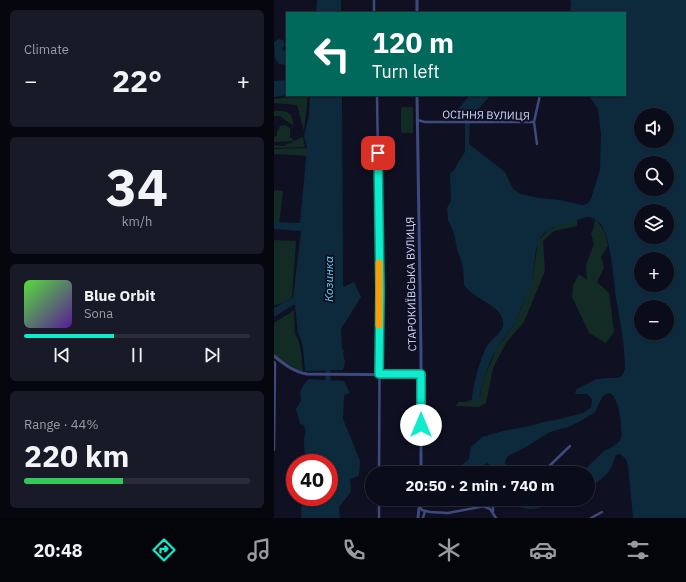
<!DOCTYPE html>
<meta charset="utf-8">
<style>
:root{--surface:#0b0c1a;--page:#191a27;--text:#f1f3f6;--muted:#9a9ba2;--line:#2b2c39;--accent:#0eeccc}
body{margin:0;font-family:"IBM Plex Sans",sans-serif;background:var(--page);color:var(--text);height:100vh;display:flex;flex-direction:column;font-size:15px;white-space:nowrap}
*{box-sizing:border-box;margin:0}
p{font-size:13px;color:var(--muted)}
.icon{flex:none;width:22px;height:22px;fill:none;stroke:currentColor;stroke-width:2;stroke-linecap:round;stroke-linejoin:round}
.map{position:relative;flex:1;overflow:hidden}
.drawer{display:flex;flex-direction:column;gap:10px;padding:10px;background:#06070e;width:274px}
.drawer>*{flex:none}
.top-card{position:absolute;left:12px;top:12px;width:340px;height:84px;border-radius:0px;box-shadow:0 1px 3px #0004,0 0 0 1px var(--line);background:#00695c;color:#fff;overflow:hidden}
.controls{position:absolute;left:360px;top:108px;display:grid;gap:8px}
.controls a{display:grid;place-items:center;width:40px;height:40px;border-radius:50%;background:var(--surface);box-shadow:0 1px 3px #0004,0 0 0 1px var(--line);font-size:20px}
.speed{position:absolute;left:12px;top:454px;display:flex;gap:8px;font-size:20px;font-weight:700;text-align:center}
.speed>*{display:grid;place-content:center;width:52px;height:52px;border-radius:50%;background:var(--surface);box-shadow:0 1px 3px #0004,0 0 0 1px var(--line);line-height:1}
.speed .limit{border:6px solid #d22;background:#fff;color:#111}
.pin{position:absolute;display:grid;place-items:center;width:34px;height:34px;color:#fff;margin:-17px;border-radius:8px;box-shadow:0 2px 6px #0006}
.me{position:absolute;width:44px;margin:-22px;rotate:0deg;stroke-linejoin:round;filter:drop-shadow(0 0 3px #0008)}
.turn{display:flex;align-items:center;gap:14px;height:84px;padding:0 20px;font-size:18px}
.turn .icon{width:52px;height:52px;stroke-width:2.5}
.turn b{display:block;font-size:28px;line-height:34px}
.big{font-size:30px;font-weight:700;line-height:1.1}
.drawer .widget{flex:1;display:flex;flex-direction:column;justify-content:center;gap:6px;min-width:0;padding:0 14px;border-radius:6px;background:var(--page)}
.drawer .dial{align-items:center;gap:0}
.dial b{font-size:52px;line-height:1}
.song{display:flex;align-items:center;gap:12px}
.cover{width:48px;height:48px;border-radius:6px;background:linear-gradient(135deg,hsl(110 70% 55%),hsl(270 70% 35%))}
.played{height:4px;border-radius:2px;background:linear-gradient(90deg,var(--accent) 40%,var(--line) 40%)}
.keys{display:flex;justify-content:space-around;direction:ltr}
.heat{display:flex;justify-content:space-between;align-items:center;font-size:22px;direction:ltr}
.charge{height:6px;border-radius:3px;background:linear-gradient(90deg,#34c759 44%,var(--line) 0)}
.trip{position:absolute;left:91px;top:466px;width:230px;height:40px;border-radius:20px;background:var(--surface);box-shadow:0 1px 3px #0004,0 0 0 1px var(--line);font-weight:700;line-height:40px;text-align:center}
.dock{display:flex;height:64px;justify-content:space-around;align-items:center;background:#04050a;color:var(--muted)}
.dock .icon{width:28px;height:28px}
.dock .selected{color:var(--accent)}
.dock b{font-size:18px;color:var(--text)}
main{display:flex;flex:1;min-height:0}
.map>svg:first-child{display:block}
</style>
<main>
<section class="drawer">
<div class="widget"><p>Climate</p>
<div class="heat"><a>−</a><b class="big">22°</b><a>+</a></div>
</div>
<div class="widget dial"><b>34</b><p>km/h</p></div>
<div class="widget">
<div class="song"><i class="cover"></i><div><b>Blue Orbit</b><p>Sona</p></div></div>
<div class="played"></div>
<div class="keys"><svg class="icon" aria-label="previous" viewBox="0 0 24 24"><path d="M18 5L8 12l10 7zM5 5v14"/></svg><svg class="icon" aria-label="pause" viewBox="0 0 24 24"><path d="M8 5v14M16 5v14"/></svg><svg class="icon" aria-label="next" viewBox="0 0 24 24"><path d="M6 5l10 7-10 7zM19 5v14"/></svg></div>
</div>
<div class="widget"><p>Range · 44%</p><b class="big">220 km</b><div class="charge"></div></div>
</section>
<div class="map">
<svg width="412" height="518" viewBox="0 0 412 518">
<rect width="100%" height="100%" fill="#0f1022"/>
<path fill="#122b24" d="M34 95 30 131 23 105 0 103V99Z
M127 107H139V133H127Z
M0 111C15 111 17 111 20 126L6 116H0Z
M11 125 16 128V137L20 141 0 142V137L3 136V132L6 126Z
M29 137 31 147 0 148V145L9 146Z
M33 148V156L0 154V149Z
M0 190 9 191 5 224 0 223Z
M303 219V226L280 231 269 241 271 271 250 322 232 343 219 368 212 403 205 407 181 406 185 402H192L206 396 209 380 223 348 241 323 258 282 264 241 275 229Z
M321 219C329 226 332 235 334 246L327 257 330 268 323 282 335 293 340 332 332 343 315 333 298 297 299 285 305 274 313 280 312 265 320 244 317 234 319 230Z
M0 240 22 241 18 298 10 303 0 305Z
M20 310 21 334 24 339 27 351 29 371H25L0 355V323Z"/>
<path fill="#0d2a3d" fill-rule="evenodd" d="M43 0H67V13H42Z
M296 0H412V518H359L354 465 352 459 346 454 342 455C340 459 339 464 337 468 332 477 322 483 314 488V473H307L330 451 340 446 346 441 348 435C346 422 347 401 336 393L332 394 328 397 321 412 307 421 294 427 276 432 252 447 238 454 233 457 231 462 233 473H221L214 463 194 471 189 468V464L195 459 197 447 208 437 229 431 256 426 269 422 281 420 309 413 317 408 318 399 313 394H302L301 392 303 389 323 379 335 378H344L348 376 351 369C351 345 346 321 342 298 339 277 338 247 329 228 326 221 320 217 312 217L278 228 271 232 266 238 262 249 258 284 246 310 242 322 229 339 218 357 209 380 205 398 202 401 198 400C198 388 207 356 213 346 217 339 227 334 229 326 230 322 228 318 226 314 218 302 199 298 190 285L189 267 183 249 180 233 174 220 173 208 177 201 176 174 181 169 185 161 191 152V120L190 117 185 116 184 109 196 95H217L204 109 196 114 195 144 231 172 239 189 247 194 264 198 286 200 308 205 313 204 317 199 326 170 327 134 324 109 315 96 316 95H351V13H296L297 4ZM367 115H393V141H367ZM367 163H393V189H367ZM367 211H393V237H367ZM367 259H393V285H367ZM367 307H393V333H367Z
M5 39 9 40 11 45 8 49 11 51 13 50V65L5 64 1 58 0 42Z
M13 80V95H14L0 97V81Z
M36 95H68L69 287 80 282 87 297 67 329 68 349 70 350 69 354 71 361 69 370 31 371C30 358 30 344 24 333L21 305H19L0 317V308L19 298 27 231 0 229V222L26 223 33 148 30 136 35 116Z
M35 379 70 381 76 393 71 395 70 397 69 419 86 461 85 476 76 479 77 492 65 507 66 518H27L28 497H55V463H31C32 456 30 449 30 442 30 434 33 433 30 425L26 424 22 409 27 401 26 392 30 384Z
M234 499H286C267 508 252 516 234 499Z"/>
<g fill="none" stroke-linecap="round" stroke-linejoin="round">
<path stroke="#0d2a3d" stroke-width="5" d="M54 364V386"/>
<path stroke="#3d4a7e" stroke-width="2.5" d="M100 0V13
M103 95 106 290 105 473
M143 120 151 122H260L263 144
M260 122 266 95
M0 362 1 363 0 450
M268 473 296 446
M146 507 148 510 156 512 174 513 211 506 224 499
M211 507 216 509 222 518
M219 511V506L221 501
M105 518V499
M149 518 151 511
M317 518 328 512"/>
<path stroke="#3d4a7e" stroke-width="3" d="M143 0V13
M143 95 147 355V473
M0 356C10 364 20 372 33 374L147 375
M144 518 146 499"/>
</g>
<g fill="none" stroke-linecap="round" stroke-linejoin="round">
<defs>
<path id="route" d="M104 153 106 290 105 374H147V425"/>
</defs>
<use href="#route" stroke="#099985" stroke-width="10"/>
<use href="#route" stroke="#0eeccc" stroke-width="7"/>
<path stroke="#f59e0b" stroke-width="7" d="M105 325V263"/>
</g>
<g text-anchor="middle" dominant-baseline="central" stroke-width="4" stroke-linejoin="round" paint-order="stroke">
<g font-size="11" fill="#d2d8fc" stroke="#0f1022">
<text transform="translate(212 115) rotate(1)">ОСІННЯ ВУЛИЦЯ</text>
<text transform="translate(137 284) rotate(-91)">СТАРОКИЇВСЬКА ВУЛИЦЯ</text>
</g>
<g font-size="12" font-style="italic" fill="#67d7f6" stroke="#0f1022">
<text transform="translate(54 279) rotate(-90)">Козинка</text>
</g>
</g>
</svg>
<div class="controls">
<a><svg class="icon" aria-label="sound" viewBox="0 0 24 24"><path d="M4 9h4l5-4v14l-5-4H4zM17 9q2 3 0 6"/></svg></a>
<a><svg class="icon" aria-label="search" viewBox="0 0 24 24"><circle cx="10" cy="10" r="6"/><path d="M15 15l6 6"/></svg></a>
<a><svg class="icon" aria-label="layers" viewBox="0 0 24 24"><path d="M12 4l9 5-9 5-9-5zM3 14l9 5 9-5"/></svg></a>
<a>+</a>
<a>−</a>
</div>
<div class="speed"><div class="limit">40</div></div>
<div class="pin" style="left:104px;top:153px;background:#d93025"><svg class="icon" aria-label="arrive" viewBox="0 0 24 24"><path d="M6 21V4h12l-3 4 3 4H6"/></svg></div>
<svg class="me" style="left:147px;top:425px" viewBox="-20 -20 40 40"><circle r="19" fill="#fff"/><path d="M0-13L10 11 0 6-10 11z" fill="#0eeccc"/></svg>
<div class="trip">20:50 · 2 min · 740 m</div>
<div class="top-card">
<div class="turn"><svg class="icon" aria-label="left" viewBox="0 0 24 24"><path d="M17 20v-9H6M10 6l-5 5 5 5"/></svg><div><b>120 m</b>Turn left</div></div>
</div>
</div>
</main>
<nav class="dock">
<b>20:48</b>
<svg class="icon selected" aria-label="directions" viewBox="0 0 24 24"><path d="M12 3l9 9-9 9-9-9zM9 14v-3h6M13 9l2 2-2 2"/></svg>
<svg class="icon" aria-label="music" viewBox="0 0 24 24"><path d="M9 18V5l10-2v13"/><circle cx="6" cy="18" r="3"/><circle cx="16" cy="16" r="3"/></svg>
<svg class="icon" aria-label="phone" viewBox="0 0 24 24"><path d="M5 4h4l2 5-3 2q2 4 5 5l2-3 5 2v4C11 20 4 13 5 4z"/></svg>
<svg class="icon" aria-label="climate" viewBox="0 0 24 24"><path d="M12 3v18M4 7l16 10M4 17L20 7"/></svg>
<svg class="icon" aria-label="car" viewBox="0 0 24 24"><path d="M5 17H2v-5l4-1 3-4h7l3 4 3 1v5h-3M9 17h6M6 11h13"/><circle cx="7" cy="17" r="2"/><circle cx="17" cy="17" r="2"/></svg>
<svg class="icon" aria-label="filters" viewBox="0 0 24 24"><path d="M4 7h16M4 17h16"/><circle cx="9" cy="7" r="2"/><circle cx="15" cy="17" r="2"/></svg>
</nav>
